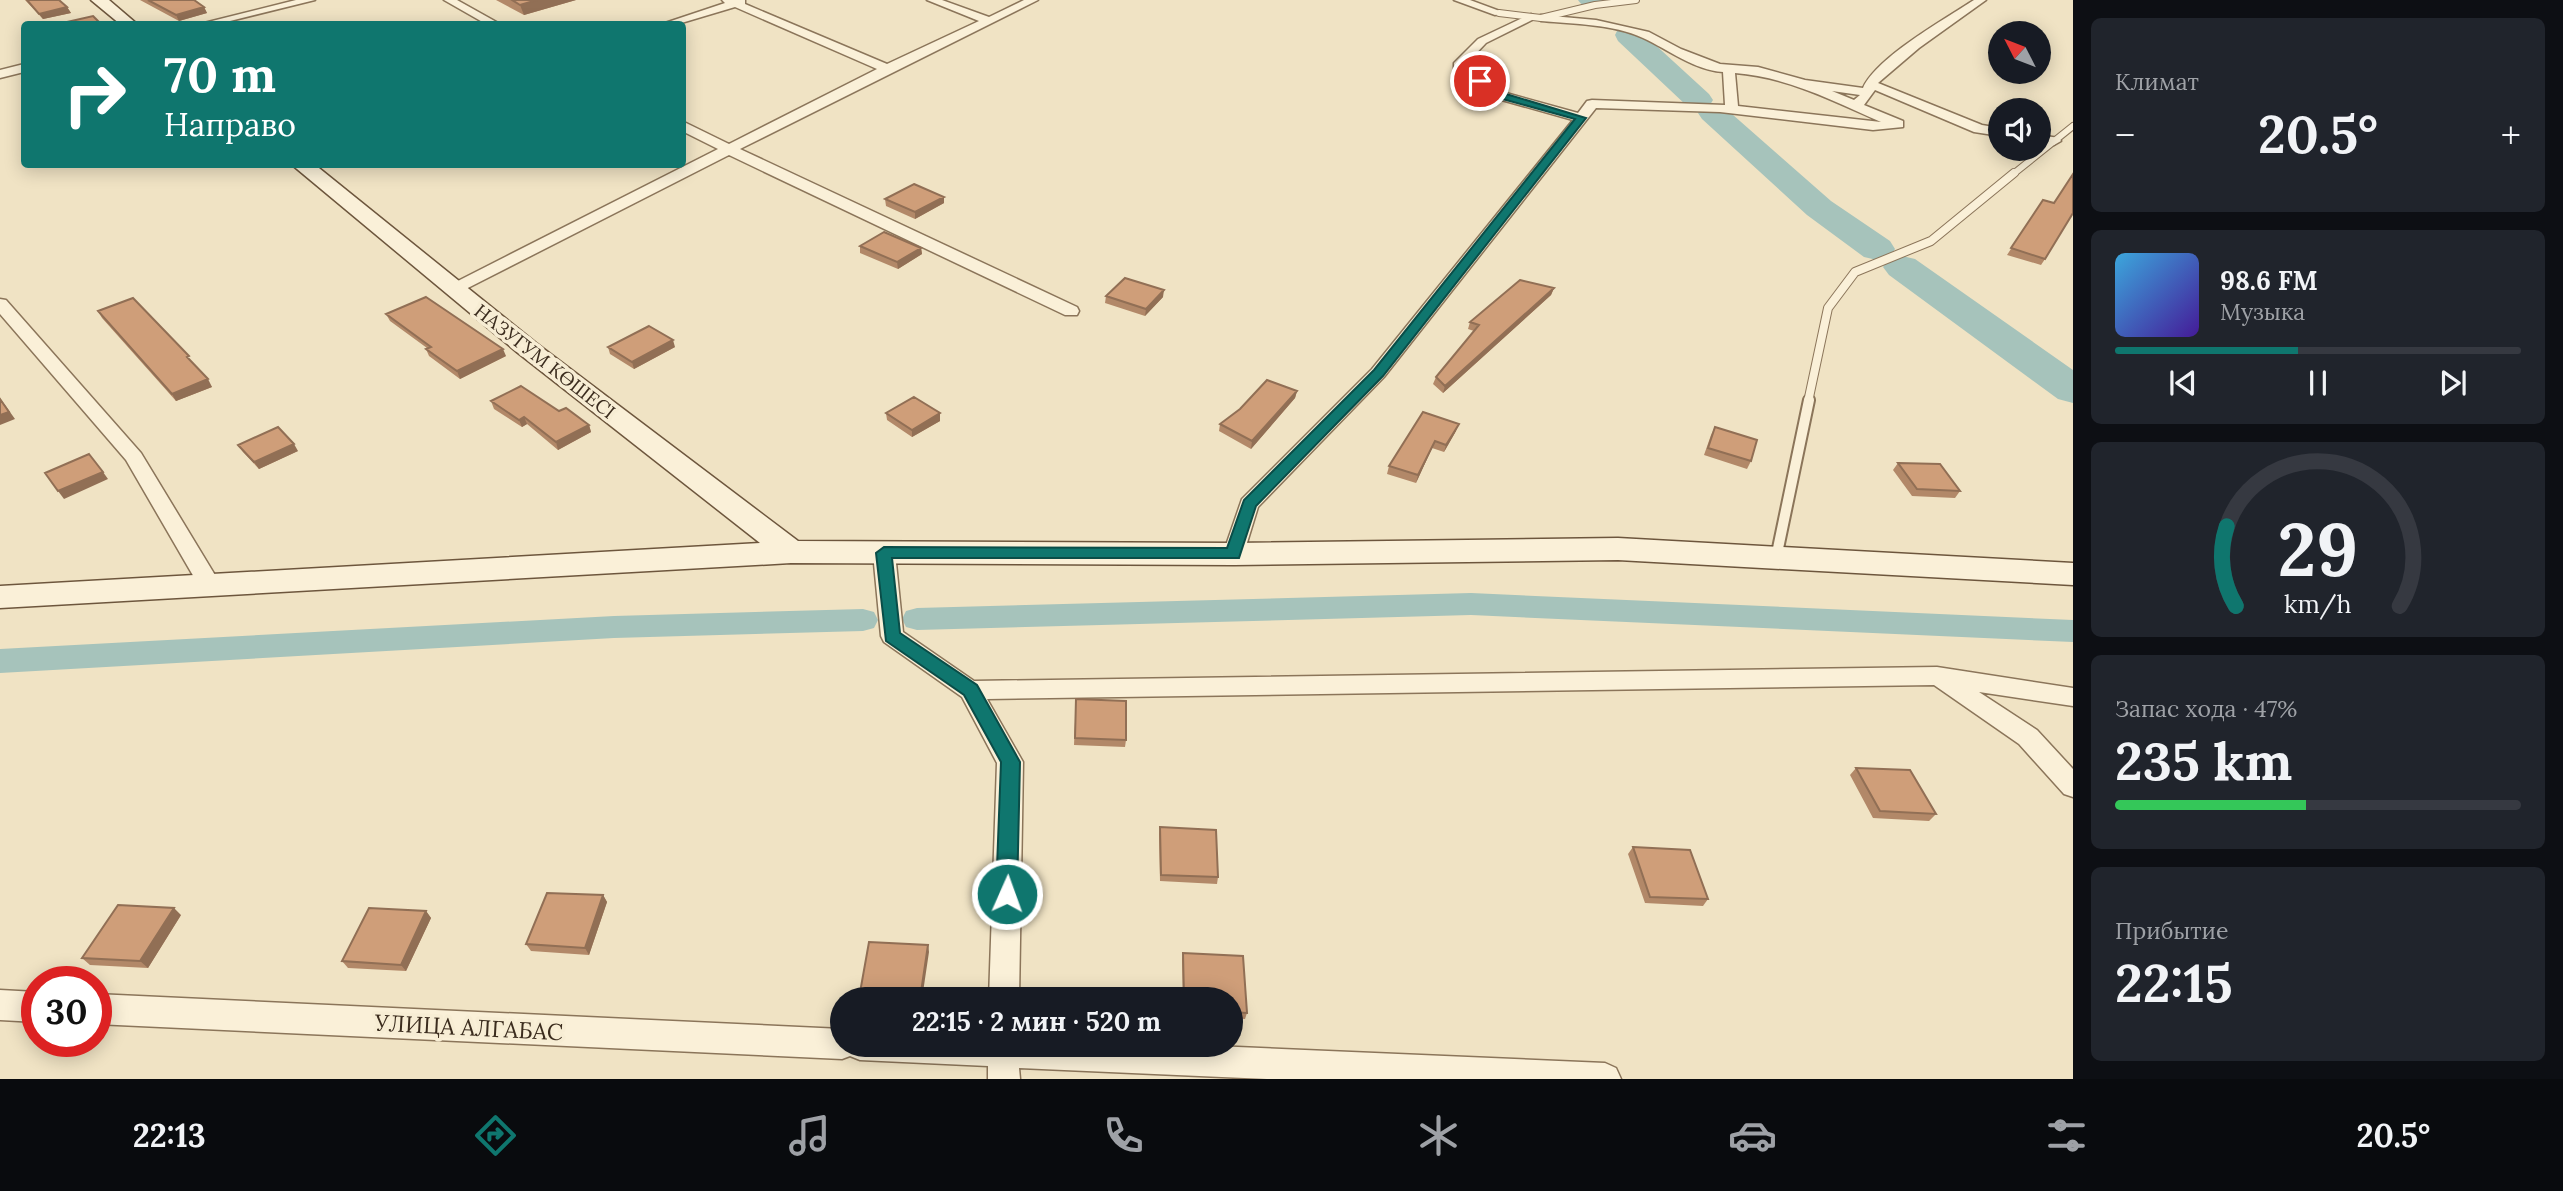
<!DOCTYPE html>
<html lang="ru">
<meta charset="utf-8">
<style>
:root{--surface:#171b24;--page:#20242c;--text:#f1f3f6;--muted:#9ea1a6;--line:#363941;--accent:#0f766e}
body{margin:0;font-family:Lora,serif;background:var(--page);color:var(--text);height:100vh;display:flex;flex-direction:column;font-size:26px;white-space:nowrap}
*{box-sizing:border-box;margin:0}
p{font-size:23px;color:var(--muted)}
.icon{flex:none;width:38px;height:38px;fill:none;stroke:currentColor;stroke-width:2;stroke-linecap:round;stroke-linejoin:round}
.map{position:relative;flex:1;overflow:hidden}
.drawer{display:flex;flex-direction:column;gap:18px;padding:18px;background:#0d0f14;width:490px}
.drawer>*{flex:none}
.guide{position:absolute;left:21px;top:21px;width:665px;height:147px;border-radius:7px;box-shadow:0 4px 18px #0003;background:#0f766e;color:#fff;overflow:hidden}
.needle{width:46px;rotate:312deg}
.fabs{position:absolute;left:1988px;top:21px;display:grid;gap:14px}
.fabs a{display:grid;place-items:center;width:63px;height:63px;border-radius:50%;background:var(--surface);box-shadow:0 4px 18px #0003;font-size:35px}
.speed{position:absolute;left:21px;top:966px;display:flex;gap:14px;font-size:35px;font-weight:700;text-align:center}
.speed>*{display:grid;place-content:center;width:91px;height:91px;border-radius:50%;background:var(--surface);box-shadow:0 4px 18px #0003;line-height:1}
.speed .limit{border:10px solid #d22;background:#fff;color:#111}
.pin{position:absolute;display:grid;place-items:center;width:60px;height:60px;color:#fff;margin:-30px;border:4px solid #fff;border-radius:50%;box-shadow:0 2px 7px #0007}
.me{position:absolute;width:77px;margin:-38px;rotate:2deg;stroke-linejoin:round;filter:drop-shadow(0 0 5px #0008)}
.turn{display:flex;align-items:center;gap:24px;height:147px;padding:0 28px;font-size:32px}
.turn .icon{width:91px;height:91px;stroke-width:2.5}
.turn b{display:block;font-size:49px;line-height:60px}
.big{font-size:52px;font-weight:700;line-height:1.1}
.drawer .tile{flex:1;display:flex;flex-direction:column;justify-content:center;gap:10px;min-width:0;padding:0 24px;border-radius:10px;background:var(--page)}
.drawer .dial{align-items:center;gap:0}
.dial svg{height:182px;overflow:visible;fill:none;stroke:var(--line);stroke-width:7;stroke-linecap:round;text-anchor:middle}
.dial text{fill:var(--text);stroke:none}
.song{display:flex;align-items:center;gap:21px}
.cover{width:84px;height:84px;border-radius:10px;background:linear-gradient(135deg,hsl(200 70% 55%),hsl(260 70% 35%))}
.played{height:7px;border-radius:4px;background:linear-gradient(90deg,var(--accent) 45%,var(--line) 45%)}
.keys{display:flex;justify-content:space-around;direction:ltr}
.heat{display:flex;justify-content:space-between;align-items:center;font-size:38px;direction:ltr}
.charge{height:10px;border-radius:5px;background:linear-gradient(90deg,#34c759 47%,var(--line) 0)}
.trip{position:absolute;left:830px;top:987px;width:413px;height:70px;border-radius:35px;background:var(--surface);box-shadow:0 4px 18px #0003;font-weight:700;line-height:70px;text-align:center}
.tabs{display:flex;height:112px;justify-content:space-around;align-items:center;background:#090b0e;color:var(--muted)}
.tabs .icon{width:49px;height:49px}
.tabs .active{color:var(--accent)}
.tabs b{font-size:32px;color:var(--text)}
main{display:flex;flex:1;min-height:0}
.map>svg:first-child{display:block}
</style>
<main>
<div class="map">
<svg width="2073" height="1079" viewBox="0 0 2073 1079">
<rect width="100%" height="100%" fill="#f0e3c4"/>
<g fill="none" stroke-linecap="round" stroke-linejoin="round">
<path fill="#a6c3bb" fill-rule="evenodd" d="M1471 593 2073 620V642L1471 615 917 630 906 627 902 619 906 611 917 608Z
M863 609 874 612 878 620 874 628 863 631 614 638 0 673V649L614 616Z"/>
<path fill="#a6c3bb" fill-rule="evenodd" d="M1578 0H1604L1605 1 1601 6C1591 9 1584 9 1578 0Z
M1628 27 1638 29 1709 94 1713 100 1710 105 1724 107 1831 201 1890 241 1895 249 1890 257 1877 260 1864 257 1807 215 1702 119 1698 113 1701 108 1687 106 1618 41 1615 35 1618 29Z
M1902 256 1915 259 2073 370V403L2058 399 1889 275 1883 267 1889 259Z"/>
<defs>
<path id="lane-far2" d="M1499 13 1541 18 1595 5 1636 0
M2012 175 2073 126"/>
<path id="lane-far1" d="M1808 402 1828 308 1855 272 1931 241 2014 173"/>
<path id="lane" d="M1776 558 1809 400"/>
<path id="street" d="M296 0H315L218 24H200Z
M444 0H457L500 24H486Z
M722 0H745V4L887 64 979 21 927 0H942L989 17 1024 0H1038L740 149 1077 307 1079 311 1077 315H1065L729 155 460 292H448L446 289 448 286 718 149 682 131V121L729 144 877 69 735 7 678 24H662L725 3Z
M1454 0H1470L1505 13 1495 15Z
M1974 0H1986L1919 48 1878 83 1982 125 2000 128V136L1974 132 1875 90 1864 105 1903 121V127L1873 130 1720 112 1596 108 1384 377 1258 507 1242 559 1234 561 1226 559 1223 554 1242 499 1372 369 1573 120 1498 99 1454 69V63L1478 39 1531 14 1536 17 1541 15 1596 20 1649 32 1681 49 1720 64 1758 67 1805 80 1863 88C1877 57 1945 19 1974 0ZM1536 18 1541 21C1574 24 1613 24 1643 38 1669 50 1694 70 1723 72L1725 105 1592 100 1587 101 1578 113 1506 93 1465 65 1486 43ZM1735 73C1787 77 1834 101 1881 122L1738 106ZM1832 91 1860 95 1854 100Z
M24 64V72L0 78V70Z
M2039 135 2059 138 2061 141 2054 145 2039 143Z
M0 299 6 300 141 453 221 585 218 591 210 593 202 591 126 460 0 314Z
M884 546 892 548 895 553 903 632 974 681 1937 667 2073 688V706L1979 692 2037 730 2073 769V797L2064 794 2019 744 1934 685 987 699 1023 762 1019 999H989L997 763 962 697 884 642 881 636 873 553 876 548Z
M0 990 37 992V1022L0 1020Z
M96 994 842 1029V1045H1192L1605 1063 1616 1068 1621 1079H1267L1019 1068 1020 1079H988V1066L860 1060 850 1056 842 1059 96 1024Z"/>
<path id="secondary" d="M91 0H109L137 24H120Z
M291 164H314L536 343 798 541 1234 543 1618 538 2073 563V585L1618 560 1234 565 791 563 0 608V586L760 543 518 353Z"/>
</defs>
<use href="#lane-far2" stroke="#8b755a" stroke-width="8"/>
<use href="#lane-far1" stroke="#8b755a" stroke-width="10"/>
<use href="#lane" stroke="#8b755a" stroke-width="14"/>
<use href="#street" stroke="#8b755a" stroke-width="3"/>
<use href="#secondary" stroke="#6d563d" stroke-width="3"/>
<use href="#lane-far2" stroke="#faf0d8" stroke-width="6"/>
<use href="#lane-far1" stroke="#faf0d8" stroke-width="8"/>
<use href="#lane" stroke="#faf0d8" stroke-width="10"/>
<use href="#street" fill="#faf0d8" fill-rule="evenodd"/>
<use href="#secondary" fill="#faf0d8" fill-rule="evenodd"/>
</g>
<path fill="#b28868" d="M25 0H59L67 7 71 13 43 19Z
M140 0H194L204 7 207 13 179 21Z
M496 0H576L524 15Z
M944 197V203L915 219 886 206 885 199Z
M2043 200 2045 259 2041 265 2007 255Z
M860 246 921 248 922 254 898 269 860 253Z
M1554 288 1551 295 1443 393 1433 384 1436 377 1474 331 1468 329 1470 322Z
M1106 296 1163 297 1145 316 1105 303Z
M98 311 193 363 212 387 176 401 102 318Z
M386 314 506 356 460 379 429 356 426 349 427 348 390 321Z
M608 347H675L634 369 610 354Z
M1297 391 1295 398 1251 449 1219 431 1220 424Z
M491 401 589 425 591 432 558 450 527 424 522 427 494 409Z
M1423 412 1456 431 1444 452 1432 448 1416 483 1387 474 1389 466Z
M886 413 940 421 912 437 887 420Z
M1715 427 1751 461 1747 469 1704 455 1711 435Z
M238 445 298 451 259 469 243 452Z
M1898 463 1960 491 1955 498 1912 496 1893 470Z
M1076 699 1126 740 1125 747 1074 745Z
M1856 768 1936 814 1929 821 1873 818 1850 775Z
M1160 827 1218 877 1217 884 1160 881 1159 834Z
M1633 847 1708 899 1703 906 1645 903 1628 854Z
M603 895 607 902 589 955 531 951 526 944Z
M426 911 431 918 406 971 348 968 342 961Z
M181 915 148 968 90 965 82 958Z
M1183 953 1247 1013 1245 1019 1230 1018V999H1183L1182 959Z"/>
<path fill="#916f55" d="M537 0H576L524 15 520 5Z
M67 7 71 13 43 19 39 14Z
M204 7 207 13 179 21 176 15Z
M944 197V203L915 219V212Z
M921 248 922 254 898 269 897 262Z
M1554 288 1551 295 1443 393 1445 386Z
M1164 290 1163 297 1145 316 1146 309Z
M673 340 675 347 634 369 632 362Z
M503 349 506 356 460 379 457 371Z
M208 379 212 387 176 401 172 394Z
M1297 391 1295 398 1251 449 1252 441Z
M0 398 15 419 0 425Z
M940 413V421L912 437V430Z
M524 417 527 424 522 427 519 420Z
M1459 424 1456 431 1444 452 1446 445Z
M589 425 591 432 558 450 556 442Z
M1435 441 1432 448 1416 483 1418 475Z
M294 444 298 451 259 469 254 462Z
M103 472 108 479 64 499 58 491Z
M603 895 607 902 589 955 585 948Z
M174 908 181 915 148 968 140 961Z
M426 911 431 918 406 971 401 965Z
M928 945 929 952 922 999H920Z"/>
<path fill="#cf9e79" stroke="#916f55" stroke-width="2" d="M27 0H59L67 7 39 14Z
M148 0H194L204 7 176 15Z
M512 0H537L520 5Z
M93 16 101 24H70L67 22Z
M2073 174V213L2045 259 2011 248 2043 200 2054 203Z
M914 184 944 197 915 212 885 199Z
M884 232 921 248 897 262 860 246Z
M1125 278 1164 290 1146 309 1106 296Z
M1520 280 1554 288 1445 386 1436 377 1479 325 1470 322Z
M426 297 503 349 457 371 426 349 431 347 386 314Z
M133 298 189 356 187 357 208 379 172 394 98 311Z
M649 326 673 340 632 362 608 347Z
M1267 380 1297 391 1252 441 1220 424 1240 409Z
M521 386 559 411 566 408 589 425 556 442 524 417 519 420 491 401Z
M914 397 940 413 912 430 886 413Z
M0 399 9 412 0 415Z
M1423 412 1459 424 1446 445 1435 441 1418 475 1389 466Z
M278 427 294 444 254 462 238 445Z
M1715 427 1757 440 1751 461 1708 448Z
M89 454 103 472 58 491 45 473Z
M1898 463 1940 464 1960 491 1917 489Z
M1076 699 1126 701V740L1075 738Z
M1856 768 1910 770 1936 814 1880 811Z
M1160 827 1216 830 1218 877 1161 875Z
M1633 847 1690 850 1708 899 1650 897Z
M547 893 603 895 585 948 526 944Z
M118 905 174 908 140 961 82 958Z
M369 908 426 911 401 965 342 961Z
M869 942 928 945 920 999 859 998Z
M1183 953 1243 956 1247 1013 1230 1012V999H1184Z"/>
<path fill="#0f766e" stroke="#0a4d48" stroke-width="2" d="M1477 79H1484L1506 94 1586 118 1383 376 1256 506 1239 558H892L900 633 977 685 1020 762 1017 894 1014 900 1007 903 999 900 996 894 1001 762 964 695 886 641 876 553 884 547 1227 548 1244 500 1374 370 1575 119 1499 98 1477 83Z"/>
<g text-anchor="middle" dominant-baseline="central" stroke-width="7" stroke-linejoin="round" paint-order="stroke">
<g font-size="19" fill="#3b2c1e" stroke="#f7edd4">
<text transform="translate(545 361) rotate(38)">НАЗУГУМ КӨШЕСІ</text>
</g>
<g font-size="23" fill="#3b2c1e" stroke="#f7edd4">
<text transform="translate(469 1027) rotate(3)">УЛИЦА АЛГАБАС</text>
</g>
</g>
</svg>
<div class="fabs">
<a><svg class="needle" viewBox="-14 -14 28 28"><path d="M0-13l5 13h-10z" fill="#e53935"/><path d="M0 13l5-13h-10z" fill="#9ea1a6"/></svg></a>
<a><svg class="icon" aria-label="sound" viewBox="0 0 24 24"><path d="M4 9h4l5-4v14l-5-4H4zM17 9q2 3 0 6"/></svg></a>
</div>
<div class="speed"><div class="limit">30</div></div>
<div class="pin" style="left:1480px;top:81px;background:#d93025"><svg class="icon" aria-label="arrive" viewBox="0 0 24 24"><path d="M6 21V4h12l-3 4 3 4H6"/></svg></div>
<svg class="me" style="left:1007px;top:894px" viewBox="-20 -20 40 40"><circle r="17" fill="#0f766e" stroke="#fff" stroke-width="3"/><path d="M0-11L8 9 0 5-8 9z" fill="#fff"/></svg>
<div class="trip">22:15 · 2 мин · 520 m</div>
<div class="guide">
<div class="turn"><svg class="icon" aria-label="right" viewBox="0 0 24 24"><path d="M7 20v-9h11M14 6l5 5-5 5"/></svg><div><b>70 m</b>Направо</div></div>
</div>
</div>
<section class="drawer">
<div class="tile"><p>Климат</p>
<div class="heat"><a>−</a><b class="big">20.5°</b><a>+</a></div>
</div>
<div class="tile">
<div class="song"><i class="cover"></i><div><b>98.6 FM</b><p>Музыка</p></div></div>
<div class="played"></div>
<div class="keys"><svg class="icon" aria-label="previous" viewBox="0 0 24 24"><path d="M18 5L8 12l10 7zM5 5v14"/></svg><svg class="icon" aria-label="pause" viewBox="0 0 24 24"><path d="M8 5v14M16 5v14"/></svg><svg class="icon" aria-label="next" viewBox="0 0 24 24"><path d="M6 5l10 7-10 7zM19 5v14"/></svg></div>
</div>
<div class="tile dial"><svg viewBox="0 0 100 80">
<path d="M14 69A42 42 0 1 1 86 69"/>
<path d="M14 69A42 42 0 0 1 10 34" stroke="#0f766e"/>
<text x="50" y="56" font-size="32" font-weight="700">29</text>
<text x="50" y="72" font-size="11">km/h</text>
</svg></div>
<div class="tile"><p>Запас хода · 47%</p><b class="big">235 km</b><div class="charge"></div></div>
<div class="tile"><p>Прибытие</p><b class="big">22:15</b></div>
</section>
</main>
<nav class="tabs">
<b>22:13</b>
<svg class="icon active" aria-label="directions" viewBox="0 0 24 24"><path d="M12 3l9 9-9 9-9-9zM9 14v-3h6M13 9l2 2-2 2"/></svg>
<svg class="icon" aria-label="music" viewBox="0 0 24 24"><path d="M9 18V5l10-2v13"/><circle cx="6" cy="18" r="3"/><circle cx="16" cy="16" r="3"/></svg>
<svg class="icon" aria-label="phone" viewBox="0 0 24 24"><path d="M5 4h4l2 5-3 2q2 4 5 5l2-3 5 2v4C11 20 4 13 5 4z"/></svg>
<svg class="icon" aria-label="climate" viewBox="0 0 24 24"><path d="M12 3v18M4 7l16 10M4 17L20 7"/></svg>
<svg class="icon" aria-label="car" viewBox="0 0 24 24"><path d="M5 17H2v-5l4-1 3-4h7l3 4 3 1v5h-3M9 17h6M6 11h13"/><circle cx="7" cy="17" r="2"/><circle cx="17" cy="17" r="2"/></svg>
<svg class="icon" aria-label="filters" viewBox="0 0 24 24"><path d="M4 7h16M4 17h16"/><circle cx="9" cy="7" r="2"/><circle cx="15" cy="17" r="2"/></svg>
<b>20.5°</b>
</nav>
